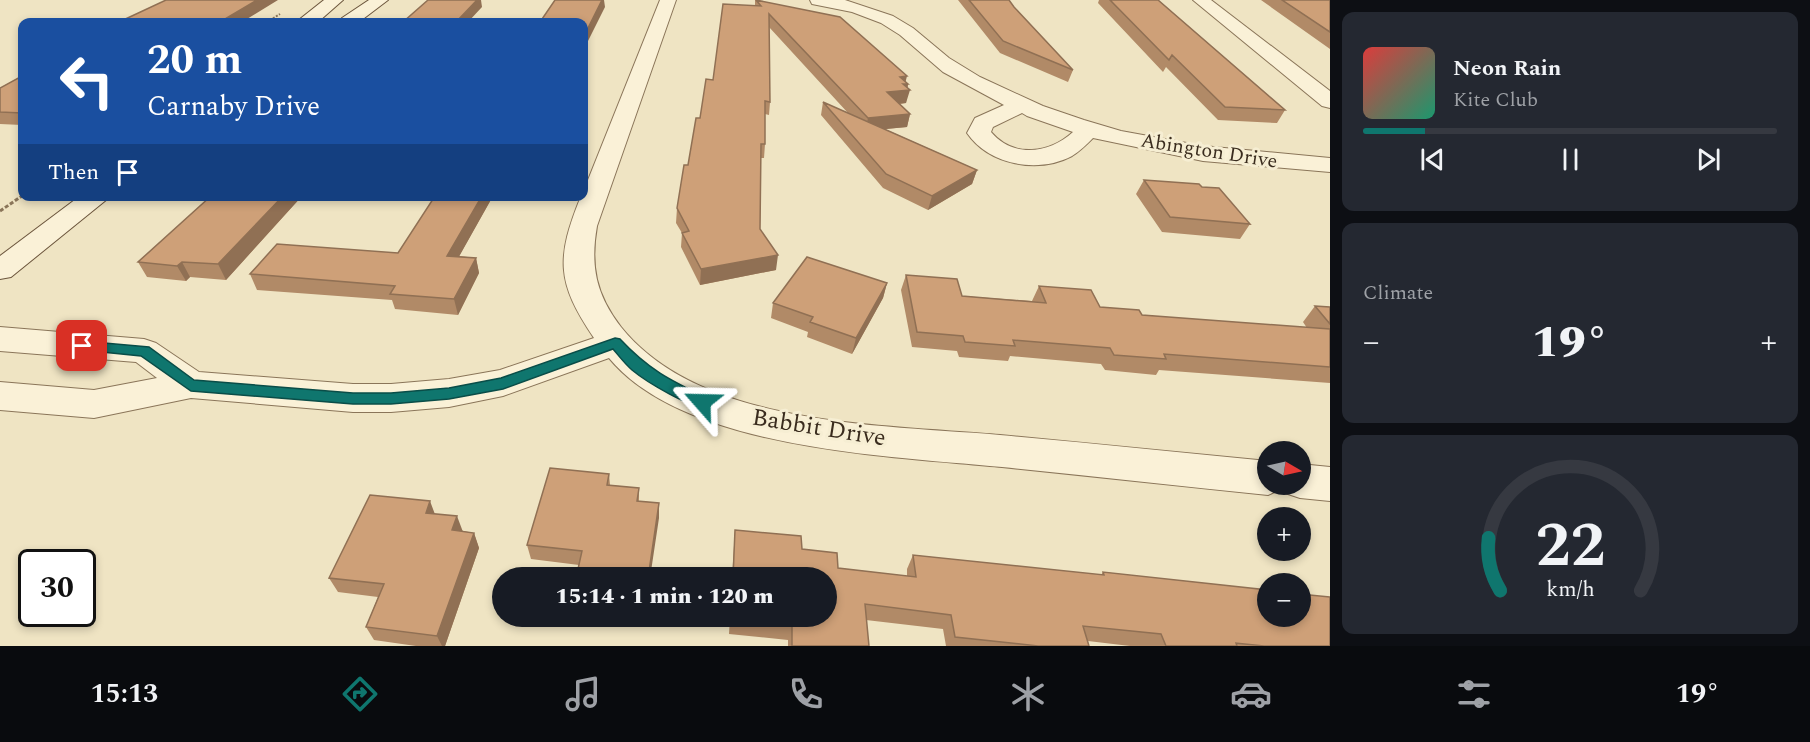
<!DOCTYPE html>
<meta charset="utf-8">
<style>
:root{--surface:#171b24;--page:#242831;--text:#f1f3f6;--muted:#9ea1a6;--line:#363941;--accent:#0f766e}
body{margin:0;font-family:Spectral,serif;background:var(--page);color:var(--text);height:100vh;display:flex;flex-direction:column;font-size:22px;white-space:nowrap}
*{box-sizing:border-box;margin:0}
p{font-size:20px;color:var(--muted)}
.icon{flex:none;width:33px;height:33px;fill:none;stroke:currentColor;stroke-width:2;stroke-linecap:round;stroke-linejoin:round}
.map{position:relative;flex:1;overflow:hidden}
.sheet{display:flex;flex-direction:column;gap:12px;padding:12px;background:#0d0f14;width:480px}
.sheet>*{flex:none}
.banner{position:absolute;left:18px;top:18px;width:570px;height:183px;border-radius:12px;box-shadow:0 3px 9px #0003;background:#1a4fa0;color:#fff;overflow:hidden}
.needle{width:39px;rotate:99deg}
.fabs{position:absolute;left:1257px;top:441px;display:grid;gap:12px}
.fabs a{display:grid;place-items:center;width:54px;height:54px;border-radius:50%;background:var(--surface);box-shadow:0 3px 9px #0003;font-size:30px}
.speed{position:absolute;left:18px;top:549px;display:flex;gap:12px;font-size:30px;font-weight:700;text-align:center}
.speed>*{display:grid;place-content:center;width:78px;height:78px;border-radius:50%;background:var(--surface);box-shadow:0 3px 9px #0003;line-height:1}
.speed .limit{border:3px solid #111;border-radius:9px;background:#fff;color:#111}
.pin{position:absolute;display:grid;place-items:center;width:51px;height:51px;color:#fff;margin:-26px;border-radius:12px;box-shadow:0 3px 9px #0006}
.me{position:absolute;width:66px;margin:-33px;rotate:295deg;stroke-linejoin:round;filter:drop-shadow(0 0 4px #0008)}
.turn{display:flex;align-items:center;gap:21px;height:126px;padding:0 30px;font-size:27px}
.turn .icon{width:78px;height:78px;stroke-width:2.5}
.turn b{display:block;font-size:42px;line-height:51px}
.then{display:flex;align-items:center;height:57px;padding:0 30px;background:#0003;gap:12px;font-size:22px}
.big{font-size:45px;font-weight:800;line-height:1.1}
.sheet .tile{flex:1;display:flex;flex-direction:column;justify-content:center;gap:9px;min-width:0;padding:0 21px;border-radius:12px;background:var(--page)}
.sheet .dial{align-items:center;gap:0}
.dial svg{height:156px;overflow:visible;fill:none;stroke:var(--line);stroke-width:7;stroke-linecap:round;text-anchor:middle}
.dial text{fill:var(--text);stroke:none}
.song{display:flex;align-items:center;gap:18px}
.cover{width:72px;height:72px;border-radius:9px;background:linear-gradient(135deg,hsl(0 70% 55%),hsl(160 70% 35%))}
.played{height:6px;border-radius:3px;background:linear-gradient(90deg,var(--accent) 15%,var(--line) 15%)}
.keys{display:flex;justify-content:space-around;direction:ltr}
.heat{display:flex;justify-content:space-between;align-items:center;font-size:33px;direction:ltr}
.trip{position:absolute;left:492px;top:567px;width:345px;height:60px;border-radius:30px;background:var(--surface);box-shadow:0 3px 9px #0003;font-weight:800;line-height:60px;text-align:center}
.tabs{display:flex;height:96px;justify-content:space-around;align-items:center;background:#090b0e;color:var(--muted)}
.tabs .icon{width:42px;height:42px}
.tabs .current{color:var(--accent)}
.tabs b{font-size:27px;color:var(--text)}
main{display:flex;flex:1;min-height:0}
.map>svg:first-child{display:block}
</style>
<main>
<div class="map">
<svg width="1330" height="646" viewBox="0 0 1330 646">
<rect width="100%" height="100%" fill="#efe4c3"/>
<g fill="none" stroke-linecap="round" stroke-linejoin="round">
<defs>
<path id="street" d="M660 0H676L597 226C590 266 596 295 621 327 701 427 883 425 1000 435 1089 443 1178 452 1268 461V484H1300V464L1330 467V501L1300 498 1285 493 1283 488 1268 495C1179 486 1091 476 1002 467 890 456 685 450 609 358L503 396 449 407 391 412H353L191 398 94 418 0 410V382L94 390 157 378 136 362 0 351V327L144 339 156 343 199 372 353 384H391L449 379 500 370 594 338C556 282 556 258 581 196H584V190Z
M810 0H845L893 16 913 28 949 58 980 77 1043 106 1084 120 1121 131 1203 146 1330 158V172L1203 161 1093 138C1087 144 1080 151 1072 156 1038 174 989 165 967 133L975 118 1004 105 943 72 900 35 881 23 852 12 812 4ZM1022 113 1027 116 1073 132C1050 153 1014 159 991 132L993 127Z
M1193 0H1211L1330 91V108L1322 106Z"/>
<path id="secondary" d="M324 0H343L318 22H302L300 19Z
M369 0H388L359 22H340L342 18Z
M80 196H111L11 277 0 279V256Z"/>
</defs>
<use href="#street" stroke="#8a7559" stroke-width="2"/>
<use href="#secondary" stroke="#6c563d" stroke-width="2"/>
<path stroke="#8a7559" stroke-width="2" stroke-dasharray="2 1.5" stroke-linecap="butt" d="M267 22 280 14"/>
<path stroke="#8a7559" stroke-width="3" stroke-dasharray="4 2" stroke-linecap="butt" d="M0 211 22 196"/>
<use href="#street" fill="#faf1d7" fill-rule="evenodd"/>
<use href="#secondary" fill="#faf1d7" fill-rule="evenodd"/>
</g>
<path fill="#b18a67" d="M755 0H759L906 82 908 84 906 103 900 104 910 114 907 127 885 129 977 170 972 184 928 210 883 188 821 115 823 102 848 113 769 27 770 102 769 115 765 114V144L764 158H761L760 229 776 270 700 285 681 247 682 233 676 223 677 208 700 118 713 80 755 5Z
M958 0H1009L1014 7 1073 70 1068 82 1000 53Z
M1099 0H1158L1285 110 1277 123 1218 120 1166 67 1163 72 1098 3Z
M1261 0H1330V49Z
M22 76V125L0 124V88Z
M1144 180 1250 224 1240 239 1162 232 1136 194Z
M211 196H302L226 280 190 277 186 281 147 277 138 262Z
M493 196 459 256 476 258 479 273 458 315 395 309 392 300 257 290 250 274 398 253Z
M906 275 962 296 1032 301 1039 286 1100 307 1142 315 1307 328 1303 322 1315 306 1330 307V383L1159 370 1156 375 1105 370 1101 364 1010 356 1008 361 959 357 957 351 912 347 901 290Z
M887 283 883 298 852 354 807 337 808 332 771 318 773 303Z
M609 474 610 485 639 488V501L659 503V518L579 565 531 559 527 545Z
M435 514 463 531 474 533 479 548 445 646H416L374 640 366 627 378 597 338 592 329 578Z
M735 530 802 549 838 568 907 576V569L913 555 1101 575 1103 572 1330 646H1130L1088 641 1089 646H946L943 629 866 620 869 646H788V640L729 634 730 616H826V578H732Z"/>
<path fill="#907054" d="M257 0H278L242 22H220Z
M477 0H481L482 7 468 22H456Z
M602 0H604L605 7 584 49V36Z
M907 76 905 84H908L907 90H910L906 103 885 105 887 92 900 77Z
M910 114 907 127 865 131 868 118Z
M977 170 972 184 928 210 932 196Z
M283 196H302L226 280 218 264Z
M482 196H493L451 271 447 256Z
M778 255 776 270 700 285 701 269Z
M476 258 479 273 458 315 454 299Z
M182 262 190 277 186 281 177 266Z
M887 283 883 298 852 354 856 338Z
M430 501 436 517 426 513Z
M659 503V518L650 578H648Z
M457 516 463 532 452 530Z
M474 533 479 548 445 646H442L437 636Z"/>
<path fill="#cea078" stroke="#907054" stroke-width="1.5" d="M166 0H257L220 22H119Z
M428 0H477L456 22H403Z
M555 0H602L584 36V22H540Z
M756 0 840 17 907 76 900 77 908 84H903L910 90 887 92 910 114 868 118 769 14 770 102 765 101V144H761L760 229 778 255 701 269 682 233 689 231 677 208 684 165H688L696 118H700L706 79 713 80 723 4 761 6Z
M969 0H1009L1014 7 1073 70 1003 41Z
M1110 0H1158L1285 110 1225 107 1172 55 1169 60Z
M1282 0H1330V32Z
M22 76V113L0 112V88Z
M823 102 977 170 932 196 886 174Z
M1144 180 1199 184 1202 187 1219 188 1250 224 1170 217Z
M211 196H283L218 264 182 262 177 266 138 262Z
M435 196H482L447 256 476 258 454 299 390 294 395 286 250 274 277 244 398 253Z
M807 257 887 283 856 338 810 322 813 317 773 303Z
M906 275 957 279 962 296 1046 303 1039 286 1091 290 1100 307 1139 310 1142 315 1330 329V367L1164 354 1166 359 1114 355 1110 348 1013 340 1015 346 965 342 963 336 917 332Z
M1315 306 1330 307V324Z
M550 468 609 474 607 485 639 488 637 501 659 503 648 578H576L582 551 527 545Z
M370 495 430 501 426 513 457 516 452 530 474 533 437 636 366 627 384 584 329 578Z
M735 530 801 536 802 549 837 553 838 568 916 577 913 555 1104 575 1103 572 1268 590V616H1300V594L1330 597V646H1264L1236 643 1237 646H1166L1161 634 1083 626 1089 646H1038L955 637 951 615 865 604 869 646H792V626L730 620 731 616H826V578H733Z"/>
<path fill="#0f766e" stroke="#0a4d48" stroke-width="1.5" d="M615 338 620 339C649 370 670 380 707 398L710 402 707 406C693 411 644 380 632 370 625 364 619 356 613 349L503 389 449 399 391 404H353L191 391 141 356 82 350 75 346 82 341 149 347 194 380 353 393H391L449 388 501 378Z"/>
<g text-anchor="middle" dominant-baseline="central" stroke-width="6" stroke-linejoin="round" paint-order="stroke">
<g font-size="20" fill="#3a2c1e" stroke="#f6eed3">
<text transform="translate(1209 151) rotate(9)">Abington Drive</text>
</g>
<g font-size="24" fill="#3a2c1e" stroke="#f6eed3">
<text transform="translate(819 428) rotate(9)">Babbit Drive</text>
</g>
</g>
</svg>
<div class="fabs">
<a><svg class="needle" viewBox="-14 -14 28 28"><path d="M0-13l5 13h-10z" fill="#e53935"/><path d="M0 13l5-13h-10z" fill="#9ea1a6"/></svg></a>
<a>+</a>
<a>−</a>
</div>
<div class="speed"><div class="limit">30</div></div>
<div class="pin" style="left:82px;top:346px;background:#d93025"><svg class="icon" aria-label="arrive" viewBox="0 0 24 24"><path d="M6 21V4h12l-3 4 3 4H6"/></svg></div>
<svg class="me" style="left:702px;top:402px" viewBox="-20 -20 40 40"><path d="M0-17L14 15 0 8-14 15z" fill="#0f766e" stroke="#fff" stroke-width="4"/></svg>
<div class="trip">15:14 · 1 min · 120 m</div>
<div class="banner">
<div class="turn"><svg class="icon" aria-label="left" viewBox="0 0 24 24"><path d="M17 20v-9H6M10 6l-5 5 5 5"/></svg><div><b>20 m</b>Carnaby Drive</div></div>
<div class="then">Then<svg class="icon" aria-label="arrive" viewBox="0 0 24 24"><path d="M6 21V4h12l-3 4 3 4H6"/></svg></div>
</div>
</div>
<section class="sheet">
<div class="tile">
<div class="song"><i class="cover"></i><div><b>Neon Rain</b><p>Kite Club</p></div></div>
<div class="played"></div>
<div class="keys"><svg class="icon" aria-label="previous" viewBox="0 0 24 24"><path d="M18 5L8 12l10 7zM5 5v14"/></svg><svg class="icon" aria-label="pause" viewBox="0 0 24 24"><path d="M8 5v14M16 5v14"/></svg><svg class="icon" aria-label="next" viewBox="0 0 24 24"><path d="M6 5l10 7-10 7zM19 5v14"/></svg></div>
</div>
<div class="tile"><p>Climate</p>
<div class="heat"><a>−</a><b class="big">19°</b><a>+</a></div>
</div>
<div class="tile dial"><svg viewBox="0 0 100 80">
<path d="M14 69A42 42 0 1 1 86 69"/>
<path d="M14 69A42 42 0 0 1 8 42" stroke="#0f766e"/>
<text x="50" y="56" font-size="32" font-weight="700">22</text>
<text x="50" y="72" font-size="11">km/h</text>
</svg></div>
</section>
</main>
<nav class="tabs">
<b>15:13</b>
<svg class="icon current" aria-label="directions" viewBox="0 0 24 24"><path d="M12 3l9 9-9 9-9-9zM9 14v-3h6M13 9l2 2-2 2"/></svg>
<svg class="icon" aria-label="music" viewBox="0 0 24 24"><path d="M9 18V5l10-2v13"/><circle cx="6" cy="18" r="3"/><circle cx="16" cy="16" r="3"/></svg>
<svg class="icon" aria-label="phone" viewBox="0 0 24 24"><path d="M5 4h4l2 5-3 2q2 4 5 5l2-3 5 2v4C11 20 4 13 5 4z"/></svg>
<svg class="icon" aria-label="climate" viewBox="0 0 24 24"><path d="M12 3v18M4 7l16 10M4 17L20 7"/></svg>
<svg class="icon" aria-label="car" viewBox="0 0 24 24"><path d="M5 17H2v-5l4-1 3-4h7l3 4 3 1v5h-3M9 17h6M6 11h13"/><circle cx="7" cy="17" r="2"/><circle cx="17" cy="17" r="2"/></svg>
<svg class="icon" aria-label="filters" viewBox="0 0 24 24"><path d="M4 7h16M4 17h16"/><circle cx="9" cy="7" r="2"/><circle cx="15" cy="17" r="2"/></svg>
<b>19°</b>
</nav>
